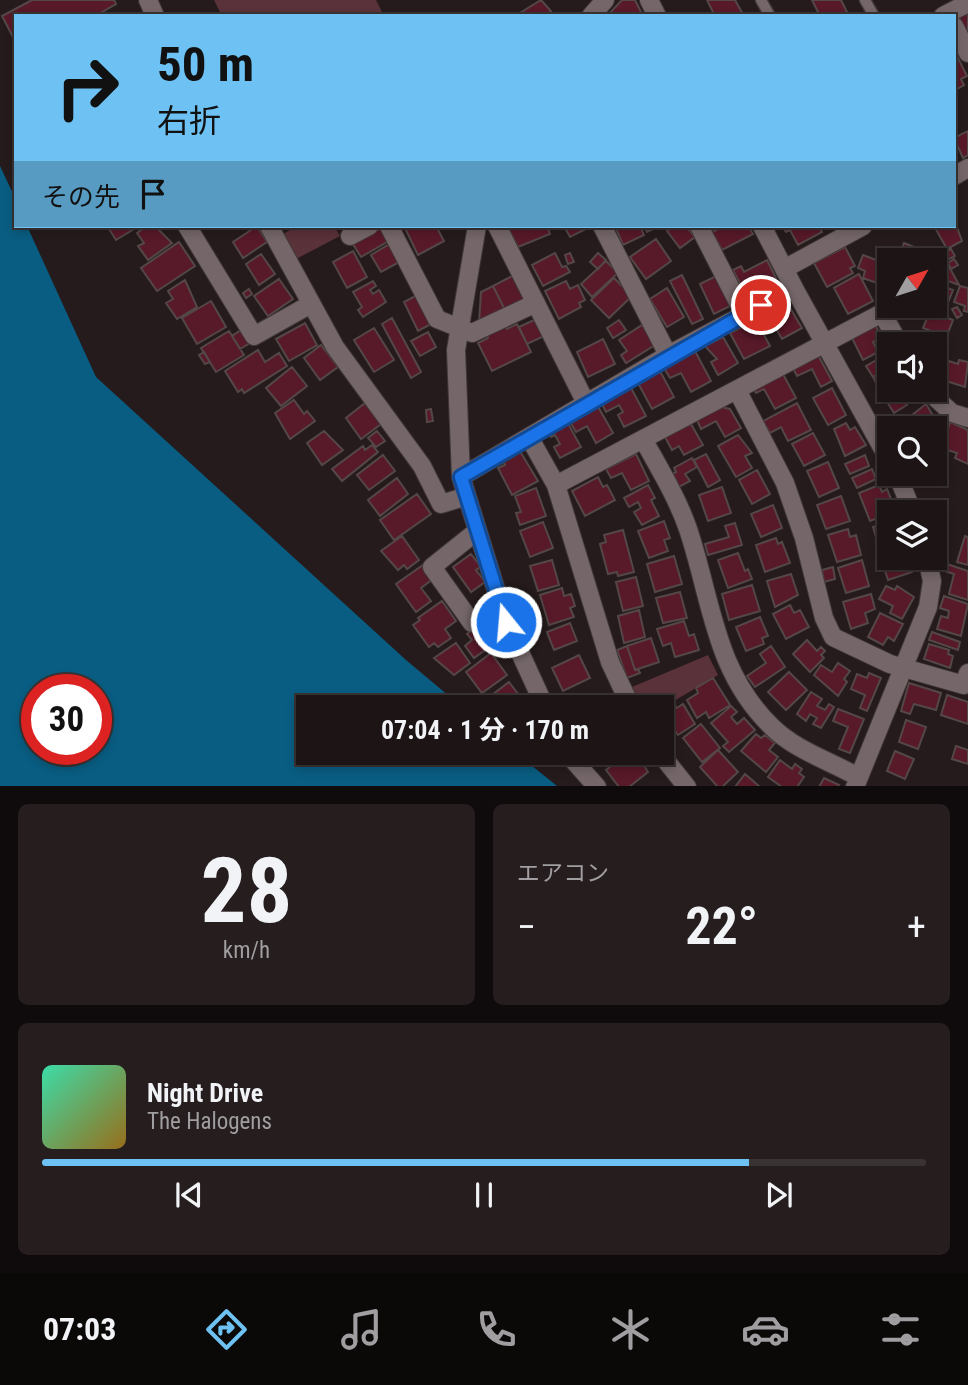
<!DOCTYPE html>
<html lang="ja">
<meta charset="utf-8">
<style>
:root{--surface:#1c1415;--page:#251d1e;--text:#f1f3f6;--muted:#a09ea0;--line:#3a3334;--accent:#6dc2f3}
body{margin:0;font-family:"Roboto Condensed","Noto Sans JP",sans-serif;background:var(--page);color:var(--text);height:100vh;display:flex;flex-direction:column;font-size:26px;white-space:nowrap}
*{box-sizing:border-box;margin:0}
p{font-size:23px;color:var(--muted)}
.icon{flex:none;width:38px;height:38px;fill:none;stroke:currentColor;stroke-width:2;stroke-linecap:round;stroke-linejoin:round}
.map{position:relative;height:786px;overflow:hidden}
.sheet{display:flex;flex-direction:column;gap:18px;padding:18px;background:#0f0b0c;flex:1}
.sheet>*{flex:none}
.guide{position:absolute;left:14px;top:14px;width:942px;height:214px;border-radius:0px;box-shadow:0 4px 10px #0003,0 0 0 2px var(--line);background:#6dc2f3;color:#111;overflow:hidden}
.needle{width:46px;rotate:51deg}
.buttons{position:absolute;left:877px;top:248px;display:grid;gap:14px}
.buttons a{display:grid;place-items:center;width:70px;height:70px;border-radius:0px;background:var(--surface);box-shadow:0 4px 10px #0003,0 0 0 2px var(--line);font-size:35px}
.speed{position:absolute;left:21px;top:674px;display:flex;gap:14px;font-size:35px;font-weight:700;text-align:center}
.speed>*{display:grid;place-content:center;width:91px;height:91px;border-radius:50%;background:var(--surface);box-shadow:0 4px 10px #0003,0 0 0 2px var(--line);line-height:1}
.speed .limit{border:10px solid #d22;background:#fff;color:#111}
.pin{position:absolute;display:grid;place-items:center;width:60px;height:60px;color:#fff;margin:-30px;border:4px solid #fff;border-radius:50%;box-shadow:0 2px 7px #0007}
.me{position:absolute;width:77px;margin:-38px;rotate:343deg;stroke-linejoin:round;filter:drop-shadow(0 0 5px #0008)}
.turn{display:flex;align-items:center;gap:24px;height:147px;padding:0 28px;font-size:32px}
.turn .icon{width:91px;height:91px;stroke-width:2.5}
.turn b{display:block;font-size:49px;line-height:60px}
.then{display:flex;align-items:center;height:66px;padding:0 28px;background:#0003;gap:14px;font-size:26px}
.big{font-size:52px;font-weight:700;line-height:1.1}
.sheet .tile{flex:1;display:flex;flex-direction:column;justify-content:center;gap:10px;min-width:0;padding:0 24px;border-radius:10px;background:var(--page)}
.sheet .dial{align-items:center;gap:0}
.dial b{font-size:91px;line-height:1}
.song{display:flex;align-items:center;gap:21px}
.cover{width:84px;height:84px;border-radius:10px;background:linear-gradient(135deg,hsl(160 70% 55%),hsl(40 70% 35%))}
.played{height:7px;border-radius:4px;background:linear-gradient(90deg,var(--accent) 80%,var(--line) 80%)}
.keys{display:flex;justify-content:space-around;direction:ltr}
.heat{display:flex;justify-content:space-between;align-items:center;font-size:38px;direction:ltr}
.sheet .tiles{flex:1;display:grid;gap:18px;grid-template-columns:1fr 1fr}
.tile:last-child{grid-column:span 2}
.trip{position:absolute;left:296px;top:695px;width:378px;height:70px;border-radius:0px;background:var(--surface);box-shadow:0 4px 10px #0003,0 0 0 2px var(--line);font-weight:700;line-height:70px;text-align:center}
.tab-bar{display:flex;height:112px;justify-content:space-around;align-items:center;background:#0b0808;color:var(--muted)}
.tab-bar .icon{width:49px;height:49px}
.tab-bar .selected{color:var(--accent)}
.tab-bar b{font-size:32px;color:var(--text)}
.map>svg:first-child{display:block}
</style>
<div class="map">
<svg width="968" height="787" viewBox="0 0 968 787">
<rect width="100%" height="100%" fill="#261b1c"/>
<path fill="#5a3239" d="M214 0H376L384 16H222Z
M297 226H334L340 236 296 259 283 234Z
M708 655 718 675 662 708 640 707 632 687Z"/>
<path fill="#095d82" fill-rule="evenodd" d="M0 166 16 200V226H27L96 377 406 660 462 707H308V752L516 753 557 786H0ZM37 690H96V749H37Z"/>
<path fill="#581929" stroke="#544748" stroke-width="2" d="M32 0H114L116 4 95 16H16V43L2 16Z
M541 0 551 11 544 16H515Z
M622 0H635L643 16H607Z
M707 0H735L744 16H715Z
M812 0H841L849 16H820Z
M968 13V34L959 17Z
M954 50 967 76 961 79 964 85 957 89 954 82Z
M968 131V155L963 158 954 138Z
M954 219 962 241 947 249 934 226H954Z
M107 226H139L116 240Z
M147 226H155L172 243 148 260 138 246 144 243 137 233Z
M257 226 267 242 243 258 233 242Z
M385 226 394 238 361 257 353 244Z
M404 226H436L444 241 418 255Z
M507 226H547L550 234 518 247Z
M564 226H589L590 227 570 237Z
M615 226H640L644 235 623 245Z
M644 226H659L647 232Z
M674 226H686L695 237 680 248 667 231Z
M724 226H740L741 229 748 226 753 234 722 250 712 232Z
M782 226H819L822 232 798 245 790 230 786 232Z
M656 239 671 261 646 279 630 257Z
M179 242 195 266 157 291 141 268Z
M393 242 403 260 381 272 371 255Z
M904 243 927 252 924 261H897Z
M845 247 855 266 850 268 853 273 827 287 814 263Z
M951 249 955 256 947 260 943 254Z
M353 251 367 277 347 288 333 262Z
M555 253 562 267 566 266 570 272 543 286 532 265Z
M570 253 574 262 568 264 565 255Z
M598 253 606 260 598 269 590 262Z
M261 254 275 274 259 285 246 264Z
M863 255 889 265V276L884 274 880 284 863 278 865 271 858 268Z
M954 259 958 265 951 269 948 263Z
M767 260 776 278 774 286 755 295 753 292 746 295 733 270 741 266 744 272Z
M606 261 618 273 592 297 581 284Z
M946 261 959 285 934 276V267Z
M859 274 873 301 848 314 834 288Z
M514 275 526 299 505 310 493 286Z
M682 275 703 319 692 324 670 281Z
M716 276 730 306 714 314 700 284Z
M614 278 632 296 609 318 591 300Z
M279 279 293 299 268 316 254 296Z
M185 280 197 307 177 319 166 303 173 299 168 291Z
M373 281 376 286 370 290 373 294 379 290 386 302 363 317 358 310 362 307 353 292Z
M566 281 570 289 578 285 585 300 579 303 581 307 559 319 545 291Z
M934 283 953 290 945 310 934 306Z
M493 286 505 310 479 323 481 292Z
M960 286 968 288V312L964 311 965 306 954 302Z
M667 288 684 317 667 327 650 299Z
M249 289 252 294 246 298 243 293Z
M421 293 435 322 418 331 404 302Z
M211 301 226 327 197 344 182 318Z
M782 304 785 309 789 306 802 328 782 339 767 313Z
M957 307 962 315 957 318 952 309Z
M930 311 953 320 942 348 925 341 929 330 923 328Z
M392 318 421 372 411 378 382 324Z
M536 319 544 336 527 344 519 327Z
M619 320 626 330 613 338 607 328Z
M756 320 770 346 744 359 730 333Z
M305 323 317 345 289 361 276 339Z
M517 324 531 352 492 371 478 343 488 338 487 334 505 325 507 329Z
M875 324 881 337 873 342 878 352 863 360 851 336Z
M642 325 655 345 626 363 621 355 627 351 619 340Z
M244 328 252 342 240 349 232 336Z
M374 328 394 360 374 372 354 340Z
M229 331 244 355 216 372 201 348Z
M428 332 436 347 420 356 411 341Z
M723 337 738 363 718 375 711 362 717 359 705 346Z
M603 339 615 364 588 377 577 352Z
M321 345 338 367 320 380 304 358Z
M258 350 265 362 279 353 287 366 244 393 242 389 238 392 225 371Z
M695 351 711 381 691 392 681 373 670 378 664 368Z
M204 352 210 362 205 364 199 355Z
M818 355 832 381 821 387 812 369 797 376 793 368Z
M885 355 889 368 873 377 866 366Z
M959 360 968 362 965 387 943 380 949 361 958 364Z
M292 367 307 386 281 406 266 388Z
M889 368V383L879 389 873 377Z
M660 371 674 397 652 409 638 383Z
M783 374 796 398 775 409 764 389 756 393 754 389Z
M630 386 646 416 624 427 618 415 623 412 619 405 606 412 601 402Z
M832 388 846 415 828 425 813 398Z
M889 390H912L902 397 907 405 894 413 882 394Z
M294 400 304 414 307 411 315 421 290 439 275 413Z
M365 403 381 424 361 439 346 418Z
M797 403 811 430 788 441 781 427 770 433 763 421Z
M926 404 940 427 934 431V429H906L902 423Z
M597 405 613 433 596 443 587 426 576 432 569 420Z
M721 407 730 409 741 428 725 437 716 421 701 429 697 420Z
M431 409 433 421 427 422 426 410Z
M566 420 581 447 560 458 554 447 560 444 555 435 551 437 548 431Z
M950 422 968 430V464L955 458 957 453 948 450 946 456 937 452 941 441 944 442Z
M846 423 850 430 855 427 866 445 845 456 834 429Z
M691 424 703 445 684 455 679 446 672 450 665 437Z
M324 431 343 450 322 465 307 443Z
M377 431 385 441 376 447 368 438Z
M813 433 825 455 804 466 792 444Z
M738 435 752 453 745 456 752 468 736 477 718 446Z
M372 445 378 452 342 481 332 469 363 446 365 450Z
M518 448 538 481 512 495 498 468 505 465 501 457Z
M636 454 649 481 631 490 622 473 611 478 606 469Z
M706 454 720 480 708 487 694 460Z
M383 455 395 471 369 490 357 475Z
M865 455 869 466 850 474 845 464Z
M692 458 697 467 685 474 690 481 679 487 672 474 676 472 674 468Z
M828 462 839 488 819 497 807 471Z
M872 469 876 479 857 488 852 478Z
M757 470 770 494 752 504 739 480Z
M598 477 603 487 607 485 615 500 585 516 572 491Z
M397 478 408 494 380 516 368 500Z
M648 485 655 498 651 500 659 516 642 525 634 512 641 508 638 502 629 507 624 498Z
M879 485 882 492 887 489 896 511 870 521 859 493Z
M722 487 731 513 708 521 699 495Z
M536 488 546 516 520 525 516 513 521 512 515 496Z
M417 494 431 514 394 540 380 520Z
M841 496 850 521 826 529 817 505Z
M773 505 782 528 761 537 751 514Z
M664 521 670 538 664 540 668 551 649 558 638 531Z
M543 522 553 548 530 557 520 531Z
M889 522V547L880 550 873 527Z
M735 523 742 545 708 555 705 544 729 537 725 526Z
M848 529 850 537 856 535 861 555 837 562 828 535Z
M623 530 634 572 618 576 617 572 608 574 600 544 606 542 604 535Z
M402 536 419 560 407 569 404 565 398 570 381 551Z
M965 536 968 537V565L957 562Z
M776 538 778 544 782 542 790 563 765 572 756 545Z
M888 552 889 558H908L912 572 888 580 880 555Z
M738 553 745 571 748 569 752 579 728 588 718 560Z
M471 554 481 567 476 570 485 582 471 592 453 567Z
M674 556 682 584 655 592 647 564Z
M552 560 559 585 538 591 530 566Z
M862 560 869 586 846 593 838 568Z
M947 564 968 571V600L949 594 954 574 945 571Z
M423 565 433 579 421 588 431 601 416 612 396 584Z
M833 567 835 579 824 582 822 570Z
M791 574 798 595 775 607 767 581Z
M636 577 643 606 623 611 616 582Z
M752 585 760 611 729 620 722 594Z
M886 586 895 590 897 586 914 597 902 619 890 613 893 606 879 599Z
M562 588 564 596 571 594 575 606 570 608 574 617 549 625 540 595Z
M680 592 687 618 663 623 656 598Z
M871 594 875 609 865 613 868 623 851 629 843 602Z
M944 596 968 604 961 636 937 629 941 616 948 618 949 611 940 608Z
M442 601 456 621 445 629 451 638 438 647 434 643 429 647 413 625 420 620 418 618Z
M790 605 794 613 800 610 809 627 786 639 773 614Z
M639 610 645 637 624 643 618 616Z
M880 613 903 624 894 641 888 637 883 645 868 637Z
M760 617 768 636 762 638 764 644 746 651 736 627Z
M684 621 689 636 694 634 699 650 675 657 671 643 663 646 657 629Z
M570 623 577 641 554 650 547 632Z
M479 625 487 635 493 631 499 640 474 658 465 646 472 640 467 634Z
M932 632 960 642 958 650 929 640Z
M651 638 659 662 635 670 627 646Z
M807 640 817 651 821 647 825 651 821 655 824 658 810 672 793 654Z
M456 643 470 663 454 675 434 658Z
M929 644 949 650 948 654 953 656 950 668 924 659Z
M627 646 635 670 638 669 640 673 627 678 617 650Z
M771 646 785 667 755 687 747 676 766 663 760 654Z
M491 653 507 675 482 693 466 672Z
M579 655 590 678 563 691 552 668Z
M838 663 850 671 844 679 847 682 838 696 814 675 821 665 832 672Z
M789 672 807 690 786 710 768 692Z
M869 673 881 678 867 711 860 708 865 695 851 689 857 674 867 678Z
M713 678 730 705 709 718 706 712 697 718 687 700 698 693 696 688Z
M509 682 528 707H501L492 695Z
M909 683 941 693 936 710 914 704 910 714 901 711Z
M811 692 822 699 817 706 825 710 829 704 834 707 821 728 813 724 817 718 810 714 806 721 797 714Z
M592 695 599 707H572Z
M947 695 968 702V724L941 715Z
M674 704 677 708 683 704 695 724 678 735 675 731 671 733 664 725 667 723 662 714Z
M731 706 737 712 731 717 737 724 744 718 755 730 729 752 723 746 728 742 711 723Z
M838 709 864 719 850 753 839 749 848 727 833 721Z
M906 720 926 727 918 749 899 742Z
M701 724 720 748 702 762 683 738Z
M756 734 761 738 765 735 775 743 769 750 778 757 766 772 741 751Z
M956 746 968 750V764L952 759Z
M718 750 738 772 722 787H718L700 767Z
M895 751 914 759 905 779 887 771Z
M604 752H625L610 762Z
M629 752H636L648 772 629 787H619L606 770Z
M780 760 792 769 795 764 802 769 799 773 804 777 797 787H782L768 777Z
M745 774 760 787H735Z
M824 778 839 785 838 787H819Z"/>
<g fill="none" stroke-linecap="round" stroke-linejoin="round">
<defs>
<path id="service" d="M761 0 770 16
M865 0 874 16"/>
<path id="minor" d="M148 0 155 16
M649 0 657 16
M591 16 605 0
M943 16 968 3
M954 26 968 53
M954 176 968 168
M187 226 254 336 311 304
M269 226 335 347 422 466 441 504 467 496
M389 226 437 319 472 333 536 303
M477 226 456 350 461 477 506 622 545 707
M497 226 586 403
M602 226 668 355
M699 226 744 314
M350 236 369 226
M784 269 863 226
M794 288 889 460
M737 390 785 483 804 538 824 618 833 637 890 664 964 685 968 673
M927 390 952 413 968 418
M529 437 556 485 610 662 631 707
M643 439C659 468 677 497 688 529 712 600 714 671 772 727 795 750 830 761 858 777
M897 474 913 513
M461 477 668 355 794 288 762 226
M556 485 882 313 900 345
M477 531 432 567 472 623 500 604
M566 752 597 787
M659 752 687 787
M855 787 928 607 932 581 927 558"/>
</defs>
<use href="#service" stroke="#413839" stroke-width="13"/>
<use href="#minor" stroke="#413839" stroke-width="20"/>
<use href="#service" stroke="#756769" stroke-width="10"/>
<use href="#minor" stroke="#756769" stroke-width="18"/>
</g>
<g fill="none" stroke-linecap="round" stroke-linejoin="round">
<defs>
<path id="route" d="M506 622 461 477 761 305"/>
</defs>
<use href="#route" stroke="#114b97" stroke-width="18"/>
<use href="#route" stroke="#1a73e8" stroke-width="12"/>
</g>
</svg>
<div class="buttons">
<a><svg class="needle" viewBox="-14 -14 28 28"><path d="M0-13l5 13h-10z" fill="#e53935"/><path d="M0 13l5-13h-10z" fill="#a09ea0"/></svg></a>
<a><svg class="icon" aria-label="sound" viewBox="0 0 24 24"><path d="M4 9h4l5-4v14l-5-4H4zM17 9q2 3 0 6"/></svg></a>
<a><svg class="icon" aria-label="search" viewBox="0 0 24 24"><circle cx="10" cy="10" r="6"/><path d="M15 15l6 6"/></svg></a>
<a><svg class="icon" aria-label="layers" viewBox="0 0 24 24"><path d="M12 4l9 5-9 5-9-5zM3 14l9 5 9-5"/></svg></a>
</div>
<div class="speed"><div class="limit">30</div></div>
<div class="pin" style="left:761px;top:305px;background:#d93025"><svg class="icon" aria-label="arrive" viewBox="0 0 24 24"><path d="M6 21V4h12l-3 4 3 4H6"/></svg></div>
<svg class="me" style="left:506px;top:622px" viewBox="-20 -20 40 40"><circle r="17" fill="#1a73e8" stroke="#fff" stroke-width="3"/><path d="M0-11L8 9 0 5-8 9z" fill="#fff"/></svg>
<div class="trip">07:04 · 1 分 · 170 m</div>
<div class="guide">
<div class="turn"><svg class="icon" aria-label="right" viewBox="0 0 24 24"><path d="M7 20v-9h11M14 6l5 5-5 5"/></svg><div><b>50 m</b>右折</div></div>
<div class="then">その先<svg class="icon" aria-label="arrive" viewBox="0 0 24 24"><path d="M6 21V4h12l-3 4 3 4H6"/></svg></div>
</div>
</div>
<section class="sheet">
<div class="tiles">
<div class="tile dial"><b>28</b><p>km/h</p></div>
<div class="tile"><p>エアコン</p>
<div class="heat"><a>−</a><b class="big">22°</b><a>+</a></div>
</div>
<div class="tile">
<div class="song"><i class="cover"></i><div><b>Night Drive</b><p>The Halogens</p></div></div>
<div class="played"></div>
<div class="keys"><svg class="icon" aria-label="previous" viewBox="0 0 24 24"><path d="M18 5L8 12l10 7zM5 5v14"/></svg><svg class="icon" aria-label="pause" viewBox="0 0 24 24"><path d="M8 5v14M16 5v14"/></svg><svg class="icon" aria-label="next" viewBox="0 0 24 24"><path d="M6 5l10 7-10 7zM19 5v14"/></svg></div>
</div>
</div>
</section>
<nav class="tab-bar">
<b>07:03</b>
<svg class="icon selected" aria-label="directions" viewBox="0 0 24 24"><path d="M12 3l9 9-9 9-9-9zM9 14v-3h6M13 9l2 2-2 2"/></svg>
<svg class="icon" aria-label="music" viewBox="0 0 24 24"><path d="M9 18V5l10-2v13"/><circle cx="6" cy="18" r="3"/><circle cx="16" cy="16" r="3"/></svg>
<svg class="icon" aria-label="phone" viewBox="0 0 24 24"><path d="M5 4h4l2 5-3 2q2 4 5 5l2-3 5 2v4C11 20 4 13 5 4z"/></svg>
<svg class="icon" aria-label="climate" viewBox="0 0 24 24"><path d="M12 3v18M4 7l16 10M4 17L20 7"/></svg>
<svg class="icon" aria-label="car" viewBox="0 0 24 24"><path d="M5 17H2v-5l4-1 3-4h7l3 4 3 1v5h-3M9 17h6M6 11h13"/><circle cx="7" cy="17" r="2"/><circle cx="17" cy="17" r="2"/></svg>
<svg class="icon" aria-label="filters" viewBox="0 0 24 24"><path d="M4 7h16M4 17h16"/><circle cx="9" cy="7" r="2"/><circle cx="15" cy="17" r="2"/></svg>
</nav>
